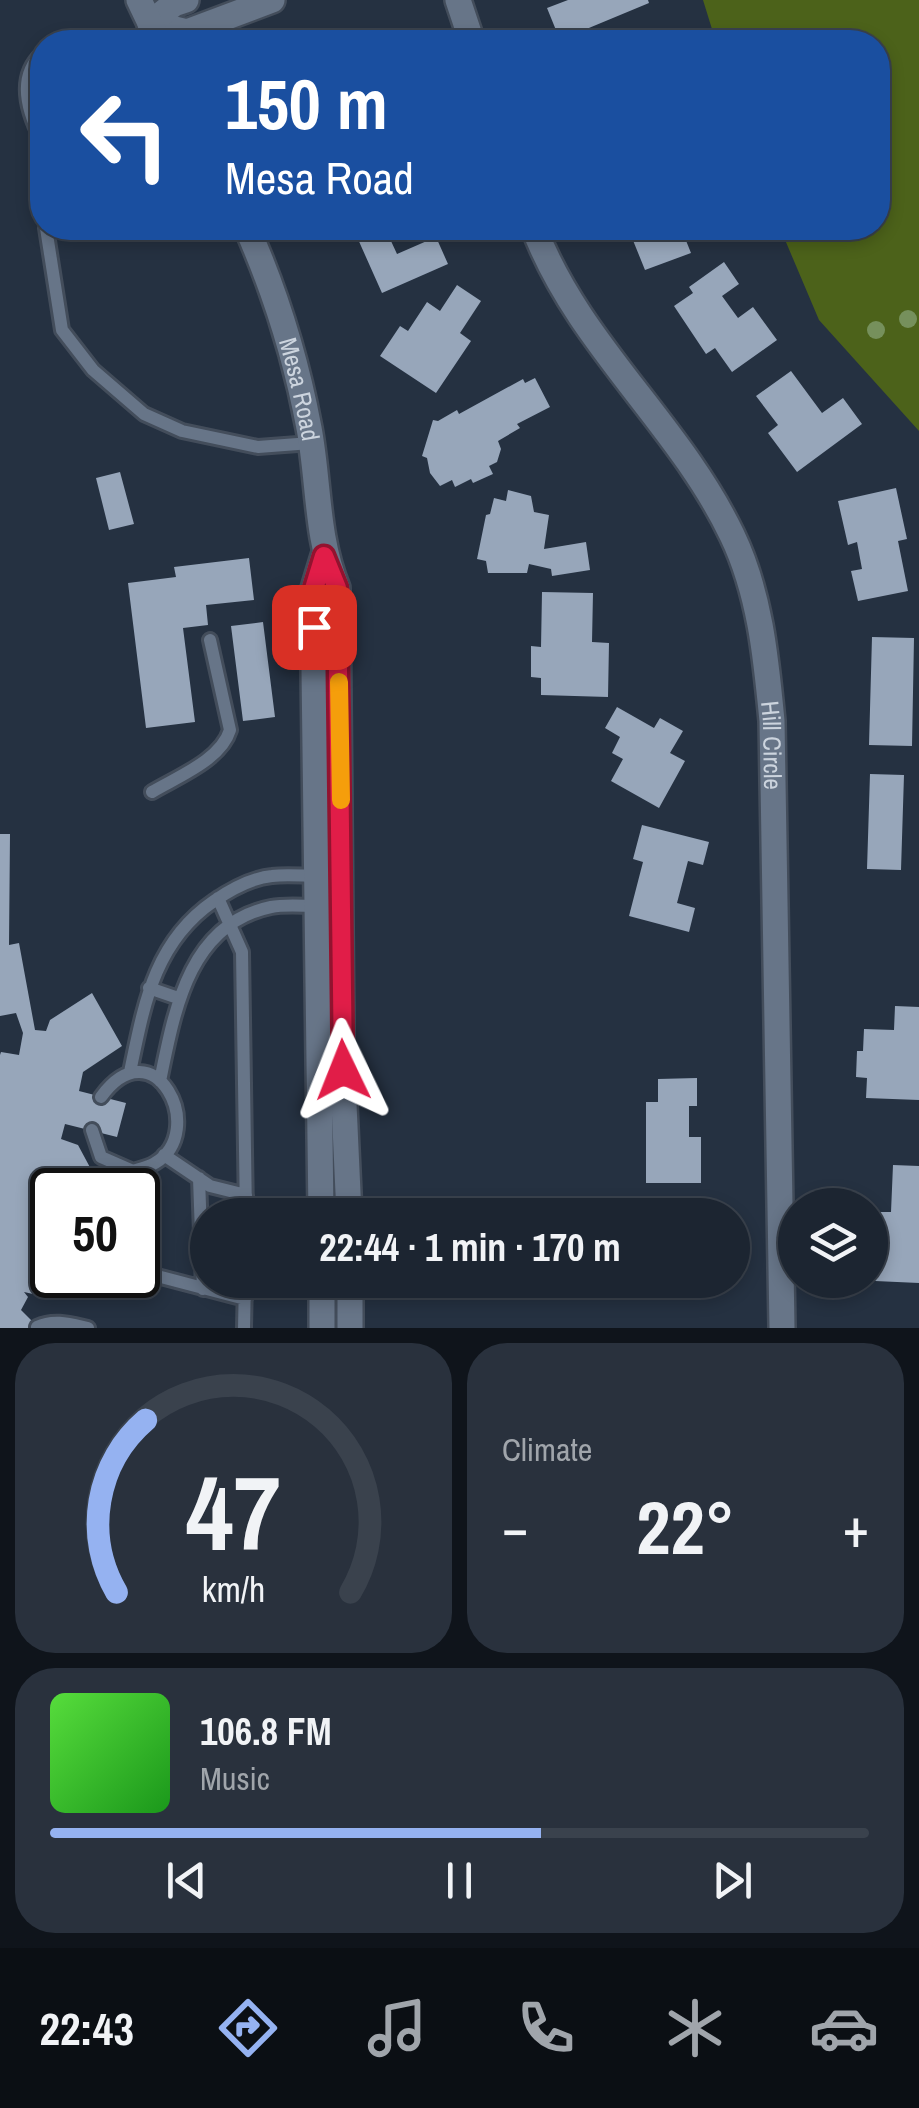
<!DOCTYPE html>
<meta charset="utf-8">
<style>
:root{--surface:#1c2531;--page:#29313d;--text:#f1f3f6;--muted:#a0a5ab;--line:#3a424d;--accent:#95b2f1}
body{margin:0;font-family:"Archivo Narrow",sans-serif;background:var(--page);color:var(--text);height:100vh;display:flex;flex-direction:column;font-size:38px;white-space:nowrap}
*{box-sizing:border-box;margin:0}
p{font-size:32px;color:var(--muted)}
.icon{flex:none;width:55px;height:55px;fill:none;stroke:currentColor;stroke-width:2;stroke-linecap:round;stroke-linejoin:round}
.map{position:relative;height:1328px;overflow:hidden}
.details{display:flex;flex-direction:column;gap:15px;padding:15px;background:#0f141b;flex:1}
.details>*{flex:none}
.banner{position:absolute;left:30px;top:30px;width:860px;height:210px;border-radius:40px;box-shadow:0 5px 15px #0003,0 0 0 2px var(--line);background:#1a4fa0;color:#fff;overflow:hidden}
.buttons{position:absolute;left:778px;top:1188px;display:grid;gap:20px}
.buttons a{display:grid;place-items:center;width:110px;height:110px;border-radius:50%;background:var(--surface);box-shadow:0 5px 15px #0003,0 0 0 2px var(--line);font-size:50px}
.speed{position:absolute;left:30px;top:1168px;display:flex;gap:20px;font-size:50px;font-weight:700;text-align:center}
.speed>*{display:grid;place-content:center;width:130px;height:130px;border-radius:50%;background:var(--surface);box-shadow:0 5px 15px #0003,0 0 0 2px var(--line);line-height:1}
.speed .limit{border:5px solid #111;border-radius:15px;background:#fff;color:#111}
.pin{position:absolute;display:grid;place-items:center;width:85px;height:85px;color:#fff;margin:-42px;border-radius:20px;box-shadow:0 5px 15px #0006}
.me{position:absolute;width:110px;margin:-55px;rotate:358deg;stroke-linejoin:round;filter:drop-shadow(0 0 8px #0008)}
.turn{display:flex;align-items:center;gap:35px;height:210px;padding:0 30px;font-size:45px}
.turn .icon{width:130px;height:130px;stroke-width:2.5}
.turn b{display:block;font-size:70px;line-height:85px}
.big{font-size:75px;font-weight:700;line-height:1.1}
.details .tile{flex:1;display:flex;flex-direction:column;justify-content:center;gap:15px;min-width:0;padding:0 35px;border-radius:40px;background:var(--page)}
.details .dial{align-items:center;gap:0}
.dial svg{height:260px;overflow:visible;fill:none;stroke:var(--line);stroke-width:7;stroke-linecap:round;text-anchor:middle}
.dial text{fill:var(--text);stroke:none}
.song{display:flex;align-items:center;gap:30px}
.cover{width:120px;height:120px;border-radius:15px;background:linear-gradient(135deg,hsl(110 70% 55%),hsl(120 70% 35%))}
.played{height:10px;border-radius:5px;background:linear-gradient(90deg,var(--accent) 60%,var(--line) 60%)}
.keys{display:flex;justify-content:space-around;direction:ltr}
.heat{display:flex;justify-content:space-between;align-items:center;font-size:55px;direction:ltr}
.details .tiles{flex:1;display:grid;gap:15px;grid-template-columns:1fr 1fr}
.tile:last-child{grid-column:span 2}
.trip{position:absolute;left:190px;top:1198px;width:560px;height:100px;border-radius:50px;background:var(--surface);box-shadow:0 5px 15px #0003,0 0 0 2px var(--line);font-weight:700;line-height:100px;text-align:center}
.dock{display:flex;height:160px;justify-content:space-around;align-items:center;background:#0b0f14;color:var(--muted)}
.dock .icon{width:70px;height:70px}
.dock .current{color:var(--accent)}
.dock b{font-size:45px;color:var(--text)}
.map>svg:first-child{display:block}
</style>
<div class="map">
<svg width="919" height="1328" viewBox="0 0 919 1328">
<rect width="100%" height="100%" fill="#253141"/>
<path fill="#4c621a" d="M703 0H919V431L819 320 780 228H878V42H716Z"/>
<path fill="#97a6ba" d="M568 0H648L649 3 560 40 547 8Z
M353 228H385L397 254 436 237 448 264 382 293Z
M628 228H699L700 232 685 238 691 253 645 270Z
M724 262 739 284 722 296 738 318 753 307 777 340 732 372 715 348 706 354 674 306 693 293 689 287Z
M457 285 481 301 460 333 471 341 436 393 380 356 400 326 408 331 427 302 440 311Z
M791 371 822 413 843 398 862 424 797 472 768 433 778 425 756 396Z
M535 378 550 407 517 424 520 428 498 441 501 449 497 462 489 466 493 474 473 483 471 479 455 487 452 480 440 486 430 473 427 458 422 456 433 420 438 421 457 410 459 414 523 379 525 383Z
M120 472 134 524 109 530 96 478Z
M896 488 907 539 898 541 908 591 858 601 851 571 862 569 857 542 848 545 838 501Z
M508 490 531 496 534 512 549 515 544 549 586 542 590 570 552 576 551 569 529 564 527 573H488L486 561 477 559 486 515 490 514 494 498 506 501Z
M249 558 254 600 206 605 208 625 183 628 195 722 146 728 128 583 176 577 174 567Z
M542 592 593 593 592 642 609 643 608 697 541 695V678L531 677V646L541 647Z
M263 622 275 717 243 721 231 626Z
M872 637 914 638 912 746 869 745Z
M617 707 654 728 660 718 683 731 670 753 685 761 659 808 611 781 623 759 612 753 620 737 605 728Z
M870 774 904 775 901 870 867 869Z
M642 825 709 842 703 865 688 861 677 903 695 908 689 932 629 916 643 862 633 859Z
M0 834H10L9 945 19 943 35 1030 46 1031 50 1020 92 993 122 1046 83 1072 79 1091 126 1103 117 1137 65 1124 61 1139 78 1145 100 1186 95 1190H52V1275H56L51 1298 24 1292 28 1297 21 1310 39 1328H0V1055L1 1052 19 1055 23 1033 16 1013 0 1016Z
M895 1006 919 1007V1100L866 1098 867 1078 856 1077 857 1051H863L864 1029 894 1030Z
M697 1078V1106H689V1137H701V1183H646V1102H658V1079Z
M893 1165 919 1166V1283L875 1281 876 1259H870V1212H891Z
M641 1206H703V1215H641Z
M138 1213 156 1217 148 1254 138 1253Z
M70 1275H108L106 1284Z
M641 1280H677L680 1297H641Z"/>
<g fill="none" stroke-linecap="round" stroke-linejoin="round">
<defs>
<path id="lane" d="M42 54C16 78 28 113 42 140
M42 191V203
M46 228 62 330 93 370 144 414 182 431 258 447 311 443
M152 792C177 777 221 760 230 730L210 640
M218 898 242 952 246 1215
M149 988 178 998
M130 1072C144 1005 154 942 214 901 230 890 252 878 272 876 287 874 303 876 319 876
M160 1081C174 1013 188 924 271 907 285 904 303 906 318 906
M92 1130 101 1157 133 1171C139 1169 149 1167 155 1163 209 1131 154 1024 101 1097
M164 1155 210 1186 246 1195
M199 1178 203 1289
M138 1271 245 1299
M37 1327C54 1319 70 1324 88 1328
M244 1328 245 1280"/>
<g id="street">
<path d="M458 0 472 42"/>
<path d="M150 23 187 32 272 0"/>
<path d="M150 23 174 4 186 0"/>
<path id="s1" d="M534 228C578 344 679 424 732 535 760 593 766 658 772 721L782 1328"/>
</g>
<g id="secondary">
<path d="M139 0 159 42"/>
<path id="s2" d="M247 228C275 291 296 359 309 428 319 481 316 537 337 588L341 1038 349 1215"/>
<path d="M321 1215 313 592 324 556"/>
<path d="M322 1280V1328"/>
<path d="M350 1280V1328"/>
</g>
</defs>
<use href="#lane" stroke="#434d5b" stroke-width="18"/>
<use href="#street" stroke="#434d5b" stroke-width="30"/>
<use href="#secondary" stroke="#434d5b" stroke-width="30"/>
<use href="#lane" stroke="#677588" stroke-width="12"/>
<use href="#street" stroke="#677588" stroke-width="25"/>
<use href="#secondary" stroke="#677588" stroke-width="25"/>
</g>
<g fill="#76905c">
<circle cx="908" cy="319" r="9"/>
<circle cx="876" cy="330" r="9"/>
</g>
<g fill="none" stroke-linecap="round" stroke-linejoin="round">
<defs>
<path id="route" d="M314 627 313 592 324 556 337 588 343 1070"/>
</defs>
<use href="#route" stroke="#92132f" stroke-width="25"/>
<use href="#route" stroke="#e11d48" stroke-width="18"/>
<path stroke="#f59e0b" stroke-width="18" d="M339 682 341 800"/>
</g>
<g text-anchor="middle" dominant-baseline="central" stroke-width="10" stroke-linejoin="round" paint-order="stroke">
<g font-size="25" fill="#ccd4de" stroke="#1c2737">
<text stroke="none"><textPath href="#s2" startOffset="170">Mesa Road</textPath></text>
<text stroke="none"><textPath href="#s1" startOffset="582">Hill Circle</textPath></text>
</g>
</g>
</svg>
<div class="buttons">
<a><svg class="icon" aria-label="layers" viewBox="0 0 24 24"><path d="M12 4l9 5-9 5-9-5zM3 14l9 5 9-5"/></svg></a>
</div>
<div class="speed"><div class="limit">50</div></div>
<div class="pin" style="left:314px;top:627px;background:#d93025"><svg class="icon" aria-label="arrive" viewBox="0 0 24 24"><path d="M6 21V4h12l-3 4 3 4H6"/></svg></div>
<svg class="me" style="left:343px;top:1070px" viewBox="-20 -20 40 40"><path d="M0-17L14 15 0 8-14 15z" fill="#e11d48" stroke="#fff" stroke-width="4"/></svg>
<div class="trip">22:44 · 1 min · 170 m</div>
<div class="banner">
<div class="turn"><svg class="icon" aria-label="left" viewBox="0 0 24 24"><path d="M17 20v-9H6M10 6l-5 5 5 5"/></svg><div><b>150 m</b>Mesa Road</div></div>
</div>
</div>
<section class="details">
<div class="tiles">
<div class="tile dial"><svg viewBox="0 0 100 80">
<path d="M14 69A42 42 0 1 1 86 69"/>
<path d="M14 69A42 42 0 0 1 23 16" stroke="#95b2f1"/>
<text x="50" y="56" font-size="32" font-weight="700">47</text>
<text x="50" y="72" font-size="11">km/h</text>
</svg></div>
<div class="tile"><p>Climate</p>
<div class="heat"><a>−</a><b class="big">22°</b><a>+</a></div>
</div>
<div class="tile">
<div class="song"><i class="cover"></i><div><b>106.8 FM</b><p>Music</p></div></div>
<div class="played"></div>
<div class="keys"><svg class="icon" aria-label="previous" viewBox="0 0 24 24"><path d="M18 5L8 12l10 7zM5 5v14"/></svg><svg class="icon" aria-label="pause" viewBox="0 0 24 24"><path d="M8 5v14M16 5v14"/></svg><svg class="icon" aria-label="next" viewBox="0 0 24 24"><path d="M6 5l10 7-10 7zM19 5v14"/></svg></div>
</div>
</div>
</section>
<nav class="dock">
<b>22:43</b>
<svg class="icon current" aria-label="directions" viewBox="0 0 24 24"><path d="M12 3l9 9-9 9-9-9zM9 14v-3h6M13 9l2 2-2 2"/></svg>
<svg class="icon" aria-label="music" viewBox="0 0 24 24"><path d="M9 18V5l10-2v13"/><circle cx="6" cy="18" r="3"/><circle cx="16" cy="16" r="3"/></svg>
<svg class="icon" aria-label="phone" viewBox="0 0 24 24"><path d="M5 4h4l2 5-3 2q2 4 5 5l2-3 5 2v4C11 20 4 13 5 4z"/></svg>
<svg class="icon" aria-label="climate" viewBox="0 0 24 24"><path d="M12 3v18M4 7l16 10M4 17L20 7"/></svg>
<svg class="icon" aria-label="car" viewBox="0 0 24 24"><path d="M5 17H2v-5l4-1 3-4h7l3 4 3 1v5h-3M9 17h6M6 11h13"/><circle cx="7" cy="17" r="2"/><circle cx="17" cy="17" r="2"/></svg>
</nav>
